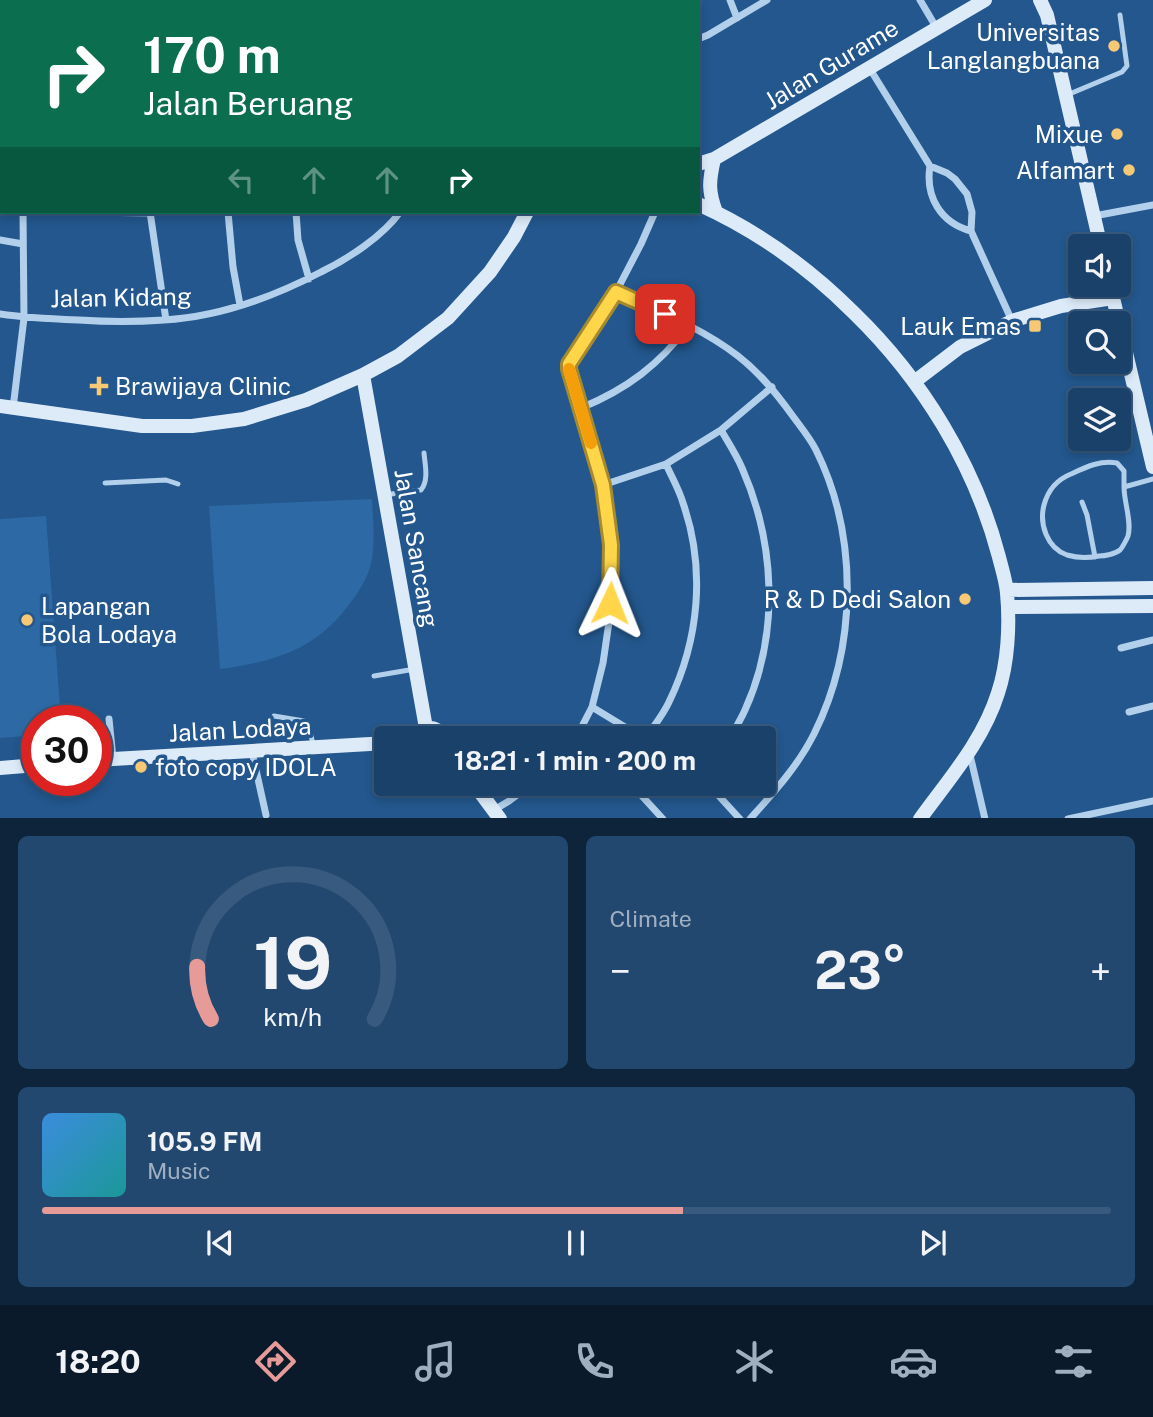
<!DOCTYPE html>
<meta charset="utf-8">
<style>
:root{--surface:#1a416a;--page:#234870;--text:#f1f3f6;--muted:#9fafc1;--line:#385a7e;--accent:#e69b98}
body{margin:0;font-family:"Public Sans",sans-serif;background:var(--page);color:var(--text);height:100vh;display:flex;flex-direction:column;font-size:26px;white-space:nowrap}
*{box-sizing:border-box;margin:0}
p{font-size:23px;color:var(--muted)}
.icon{flex:none;width:38px;height:38px;fill:none;stroke:currentColor;stroke-width:2;stroke-linecap:round;stroke-linejoin:round}
.map{position:relative;height:818px;overflow:hidden}
.panel{display:flex;flex-direction:column;gap:18px;padding:18px;background:#0e243a;flex:1}
.panel>*{flex:none}
.banner{position:absolute;left:0px;top:0px;width:700px;height:214px;box-shadow:0 4px 10px #0003,0 0 0 2px var(--line);background:#0b6e4f;color:#fff;overflow:hidden}
.controls{position:absolute;left:1068px;top:234px;display:grid;gap:14px}
.controls a{display:grid;place-items:center;width:63px;height:63px;border-radius:7px;background:var(--surface);box-shadow:0 4px 10px #0003,0 0 0 2px var(--line);font-size:35px}
.speed{position:absolute;left:21px;top:705px;display:flex;gap:14px;font-size:35px;font-weight:700;text-align:center}
.speed>*{display:grid;place-content:center;width:91px;height:91px;border-radius:50%;background:var(--surface);box-shadow:0 4px 10px #0003,0 0 0 2px var(--line);line-height:1}
.speed .limit{border:10px solid #d22;background:#fff;color:#111}
.pin{position:absolute;display:grid;place-items:center;width:60px;height:60px;color:#fff;margin:-30px;border-radius:14px;box-shadow:0 4px 10px #0006}
.me{position:absolute;width:77px;margin:-38px;rotate:2deg;stroke-linejoin:round;filter:drop-shadow(0 0 5px #0008)}
.turn{display:flex;align-items:center;gap:24px;height:147px;padding:0 28px;font-size:32px}
.turn .icon{width:91px;height:91px;stroke-width:2.5}
.turn b{display:block;font-size:49px;line-height:60px}
.lanes{display:flex;align-items:center;height:66px;padding:0 28px;background:#0003;justify-content:center;gap:35px;direction:ltr}
.lanes .off{opacity:.35}
.big{font-size:52px;font-weight:700;line-height:1.1}
.panel .card{flex:1;display:flex;flex-direction:column;justify-content:center;gap:10px;min-width:0;padding:0 24px;border-radius:10px;background:var(--page)}
.panel .dial{align-items:center;gap:0}
.dial svg{height:182px;overflow:visible;fill:none;stroke:var(--line);stroke-width:7;stroke-linecap:round;text-anchor:middle}
.dial text{fill:var(--text);stroke:none}
.song{display:flex;align-items:center;gap:21px}
.cover{width:84px;height:84px;border-radius:10px;background:linear-gradient(135deg,hsl(210 70% 55%),hsl(180 70% 35%))}
.played{height:7px;border-radius:4px;background:linear-gradient(90deg,var(--accent) 60%,var(--line) 60%)}
.keys{display:flex;justify-content:space-around;direction:ltr}
.heat{display:flex;justify-content:space-between;align-items:center;font-size:38px;direction:ltr}
.panel .tiles{flex:1;display:grid;gap:18px;grid-template-columns:1fr 1fr}
.card:last-child{grid-column:span 2}
.trip{position:absolute;left:374px;top:726px;width:402px;height:70px;border-radius:7px;background:var(--surface);box-shadow:0 4px 10px #0003,0 0 0 2px var(--line);font-weight:700;line-height:70px;text-align:center}
.tabs{display:flex;height:112px;justify-content:space-around;align-items:center;background:#0a1a2a;color:var(--muted)}
.tabs .icon{width:49px;height:49px}
.tabs .current{color:var(--accent)}
.tabs b{font-size:32px;color:var(--text)}
.map>svg:first-child{display:block}
</style>
<div class="map">
<svg width="1153" height="819" viewBox="0 0 1153 819">
<rect width="100%" height="100%" fill="#23578d"/>
<path fill="#2d6aa5" d="M372 499C373 518 375 539 372 559 369 575 361 589 351 602 316 650 277 661 220 669L209 506Z
M46 516 61 721H37V735L0 738V519Z"/>
<g fill="none" stroke-linecap="round" stroke-linejoin="round">
<path stroke="#b2cfeb" stroke-width="5" d="M1067 95 1122 72 1127 66 1120 15
M105 483 166 480 178 484
M1124 487V471L1117 463C1100 460 1086 467 1071 474 1056 480 1048 490 1044 505 1039 524 1047 548 1067 555 1077 558 1089 558 1099 556 1105 556 1115 554 1120 550 1122 548 1127 539 1128 536 1132 522 1124 502 1124 487L1153 479
M384 495 421 490C429 480 425 465 424 453
M1082 502 1087 515 1095 557
M374 676 415 669
M274 716 304 721 309 727 313 744"/>
<path stroke="#b2cfeb" stroke-width="7" d="M531 0 535 2
M730 0 737 18
M920 0 936 27
M476 2V0
M624 2V0
M698 39 708 35 767 0
M870 69 930 166C925 197 941 223 971 231
M0 159H2
M930 166 947 173 955 179 967 194 972 212 971 231 1012 321
M88 212 150 213
M150 212 166 320
M228 212 233 267 240 305
M296 212 298 240 309 279
M1094 216 1153 205
M0 240 23 244
M616 292C658 311 702 328 738 356 760 373 776 393 792 415 800 426 810 438 816 450 859 537 857 648 814 734 798 766 774 792 750 819
M0 314C26 318 53 319 79 320 108 322 136 322 164 320 219 317 273 297 321 272 348 259 383 236 400 212
M13 408 24 318 23 212
M581 408C627 389 659 365 689 325
M721 430C728 442 736 454 742 468 775 543 780 633 745 710 741 719 735 729 730 738
M603 485 666 464 721 430 772 387
M1121 648 1153 640
M592 707 643 738
M1129 712 1153 706
M109 719 113 758
M576 738 592 707 603 663 609 622 611 545 603 485 569 369V364L616 292 641 244 655 212
M646 738C653 727 663 715 669 702 699 640 706 569 683 503 679 489 671 476 666 464
M252 752 266 815
M970 755 985 819
M631 784 663 819
M708 784 740 819
M494 810 509 801 532 784
M1068 819 1153 801"/>
<path stroke="#ddebf9" stroke-width="14" d="M1040 0 1047 15 1101 247
M347 2V0
M714 159C709 181 708 191 716 212
M698 164 714 159 985 0
M698 204C756 230 809 268 854 313 922 379 975 465 999 557 1002 569 1006 581 1007 593 1010 625 1008 663 998 693 983 741 949 779 920 819
M1110 285 1153 467
M363 375 426 728
M914 382 960 347 1012 321 1061 306 1113 298
M0 406 142 426H192L244 419 306 400 363 375 398 356 448 318 490 272 514 237 527 212
M1007 590 1153 588
M1008 607 1153 606
M416 738 420 731C430 725 439 728 443 738
M96 760 387 743
M0 768 37 765
M474 784 500 819"/>
<path stroke="#f6fafe" stroke-width="18" d="M160 0 165 2"/>
</g>
<g fill="none" stroke-linecap="round" stroke-linejoin="round">
<defs>
<path id="route" d="M610 603 611 545 603 485 569 369V364L616 292 665 314"/>
</defs>
<use href="#route" stroke="#a68a30" stroke-width="18"/>
<use href="#route" stroke="#ffd54a" stroke-width="12"/>
<path stroke="#f59e0b" stroke-width="12" d="M569 369 591 443"/>
</g>
<g fill="#f7c974" stroke="#23578d" stroke-width="2.5">
<circle cx="1114" cy="46" r="7"/>
<circle cx="1117" cy="134" r="7"/>
<circle cx="1129" cy="170" r="7"/>
<rect x="1028" y="319" width="14" height="14" rx="3.5"/>
<path d="M95.5 375.5h7v7h7v7h-7v7h-7v-7h-7v-7h7z"/>
<circle cx="965" cy="599" r="7"/>
<circle cx="27" cy="620" r="7"/>
<circle cx="141" cy="767" r="7"/>
</g>
<g text-anchor="middle" dominant-baseline="central" stroke-width="7" stroke-linejoin="round" paint-order="stroke">
<g font-size="24" fill="#fff" stroke="#23578d" text-anchor="end">
<text x="1100" y="32">Universitas<tspan x="1100" dy="28">Langlangbuana</tspan></text>
<text x="1103" y="134">Mixue</text>
<text x="1115" y="170">Alfamart</text>
<text x="1021" y="326">Lauk Emas</text>
<text x="115" y="386" text-anchor="start">Brawijaya Clinic</text>
<text x="951" y="599">R &amp; D Dedi Salon</text>
<text x="41" y="606" text-anchor="start">Lapangan<tspan x="41" dy="28">Bola Lodaya</tspan></text>
<text x="155" y="767" text-anchor="start">foto copy IDOLA</text>
</g>
<g font-size="24" fill="#fff" stroke="#23578d">
<text transform="translate(831 64) rotate(-31)">Jalan Gurame</text>
<text transform="translate(121 297) rotate(-1)">Jalan Kidang</text>
<text transform="translate(417 548) rotate(80)">Jalan Sancang</text>
<text transform="translate(240 729) rotate(-3)">Jalan Lodaya</text>
</g>
</g>
</svg>
<div class="controls">
<a><svg class="icon" aria-label="sound" viewBox="0 0 24 24"><path d="M4 9h4l5-4v14l-5-4H4zM17 9q2 3 0 6"/></svg></a>
<a><svg class="icon" aria-label="search" viewBox="0 0 24 24"><circle cx="10" cy="10" r="6"/><path d="M15 15l6 6"/></svg></a>
<a><svg class="icon" aria-label="layers" viewBox="0 0 24 24"><path d="M12 4l9 5-9 5-9-5zM3 14l9 5 9-5"/></svg></a>
</div>
<div class="speed"><div class="limit">30</div></div>
<div class="pin" style="left:665px;top:314px;background:#d93025"><svg class="icon" aria-label="arrive" viewBox="0 0 24 24"><path d="M6 21V4h12l-3 4 3 4H6"/></svg></div>
<svg class="me" style="left:610px;top:603px" viewBox="-20 -20 40 40"><path d="M0-17L14 15 0 8-14 15z" fill="#ffd54a" stroke="#fff" stroke-width="4"/></svg>
<div class="trip">18:21 · 1 min · 200 m</div>
<div class="banner">
<div class="turn"><svg class="icon" aria-label="right" viewBox="0 0 24 24"><path d="M7 20v-9h11M14 6l5 5-5 5"/></svg><div><b>170 m</b>Jalan Beruang</div></div>
<div class="lanes"><svg class="icon off" aria-label="left" viewBox="0 0 24 24"><path d="M17 20v-9H6M10 6l-5 5 5 5"/></svg><svg class="icon off" aria-label="ahead" viewBox="0 0 24 24"><path d="M12 20V5M6 11l6-6 6 6"/></svg><svg class="icon off" aria-label="ahead" viewBox="0 0 24 24"><path d="M12 20V5M6 11l6-6 6 6"/></svg><svg class="icon" aria-label="right" viewBox="0 0 24 24"><path d="M7 20v-9h11M14 6l5 5-5 5"/></svg></div>
</div>
</div>
<section class="panel">
<div class="tiles">
<div class="card dial"><svg viewBox="0 0 100 80">
<path d="M14 69A42 42 0 1 1 86 69"/>
<path d="M14 69A42 42 0 0 1 8 46" stroke="#e69b98"/>
<text x="50" y="56" font-size="32" font-weight="700">19</text>
<text x="50" y="72" font-size="11">km/h</text>
</svg></div>
<div class="card"><p>Climate</p>
<div class="heat"><a>−</a><b class="big">23°</b><a>+</a></div>
</div>
<div class="card">
<div class="song"><i class="cover"></i><div><b>105.9 FM</b><p>Music</p></div></div>
<div class="played"></div>
<div class="keys"><svg class="icon" aria-label="previous" viewBox="0 0 24 24"><path d="M18 5L8 12l10 7zM5 5v14"/></svg><svg class="icon" aria-label="pause" viewBox="0 0 24 24"><path d="M8 5v14M16 5v14"/></svg><svg class="icon" aria-label="next" viewBox="0 0 24 24"><path d="M6 5l10 7-10 7zM19 5v14"/></svg></div>
</div>
</div>
</section>
<nav class="tabs">
<b>18:20</b>
<svg class="icon current" aria-label="directions" viewBox="0 0 24 24"><path d="M12 3l9 9-9 9-9-9zM9 14v-3h6M13 9l2 2-2 2"/></svg>
<svg class="icon" aria-label="music" viewBox="0 0 24 24"><path d="M9 18V5l10-2v13"/><circle cx="6" cy="18" r="3"/><circle cx="16" cy="16" r="3"/></svg>
<svg class="icon" aria-label="phone" viewBox="0 0 24 24"><path d="M5 4h4l2 5-3 2q2 4 5 5l2-3 5 2v4C11 20 4 13 5 4z"/></svg>
<svg class="icon" aria-label="climate" viewBox="0 0 24 24"><path d="M12 3v18M4 7l16 10M4 17L20 7"/></svg>
<svg class="icon" aria-label="car" viewBox="0 0 24 24"><path d="M5 17H2v-5l4-1 3-4h7l3 4 3 1v5h-3M9 17h6M6 11h13"/><circle cx="7" cy="17" r="2"/><circle cx="17" cy="17" r="2"/></svg>
<svg class="icon" aria-label="filters" viewBox="0 0 24 24"><path d="M4 7h16M4 17h16"/><circle cx="9" cy="7" r="2"/><circle cx="15" cy="17" r="2"/></svg>
</nav>
